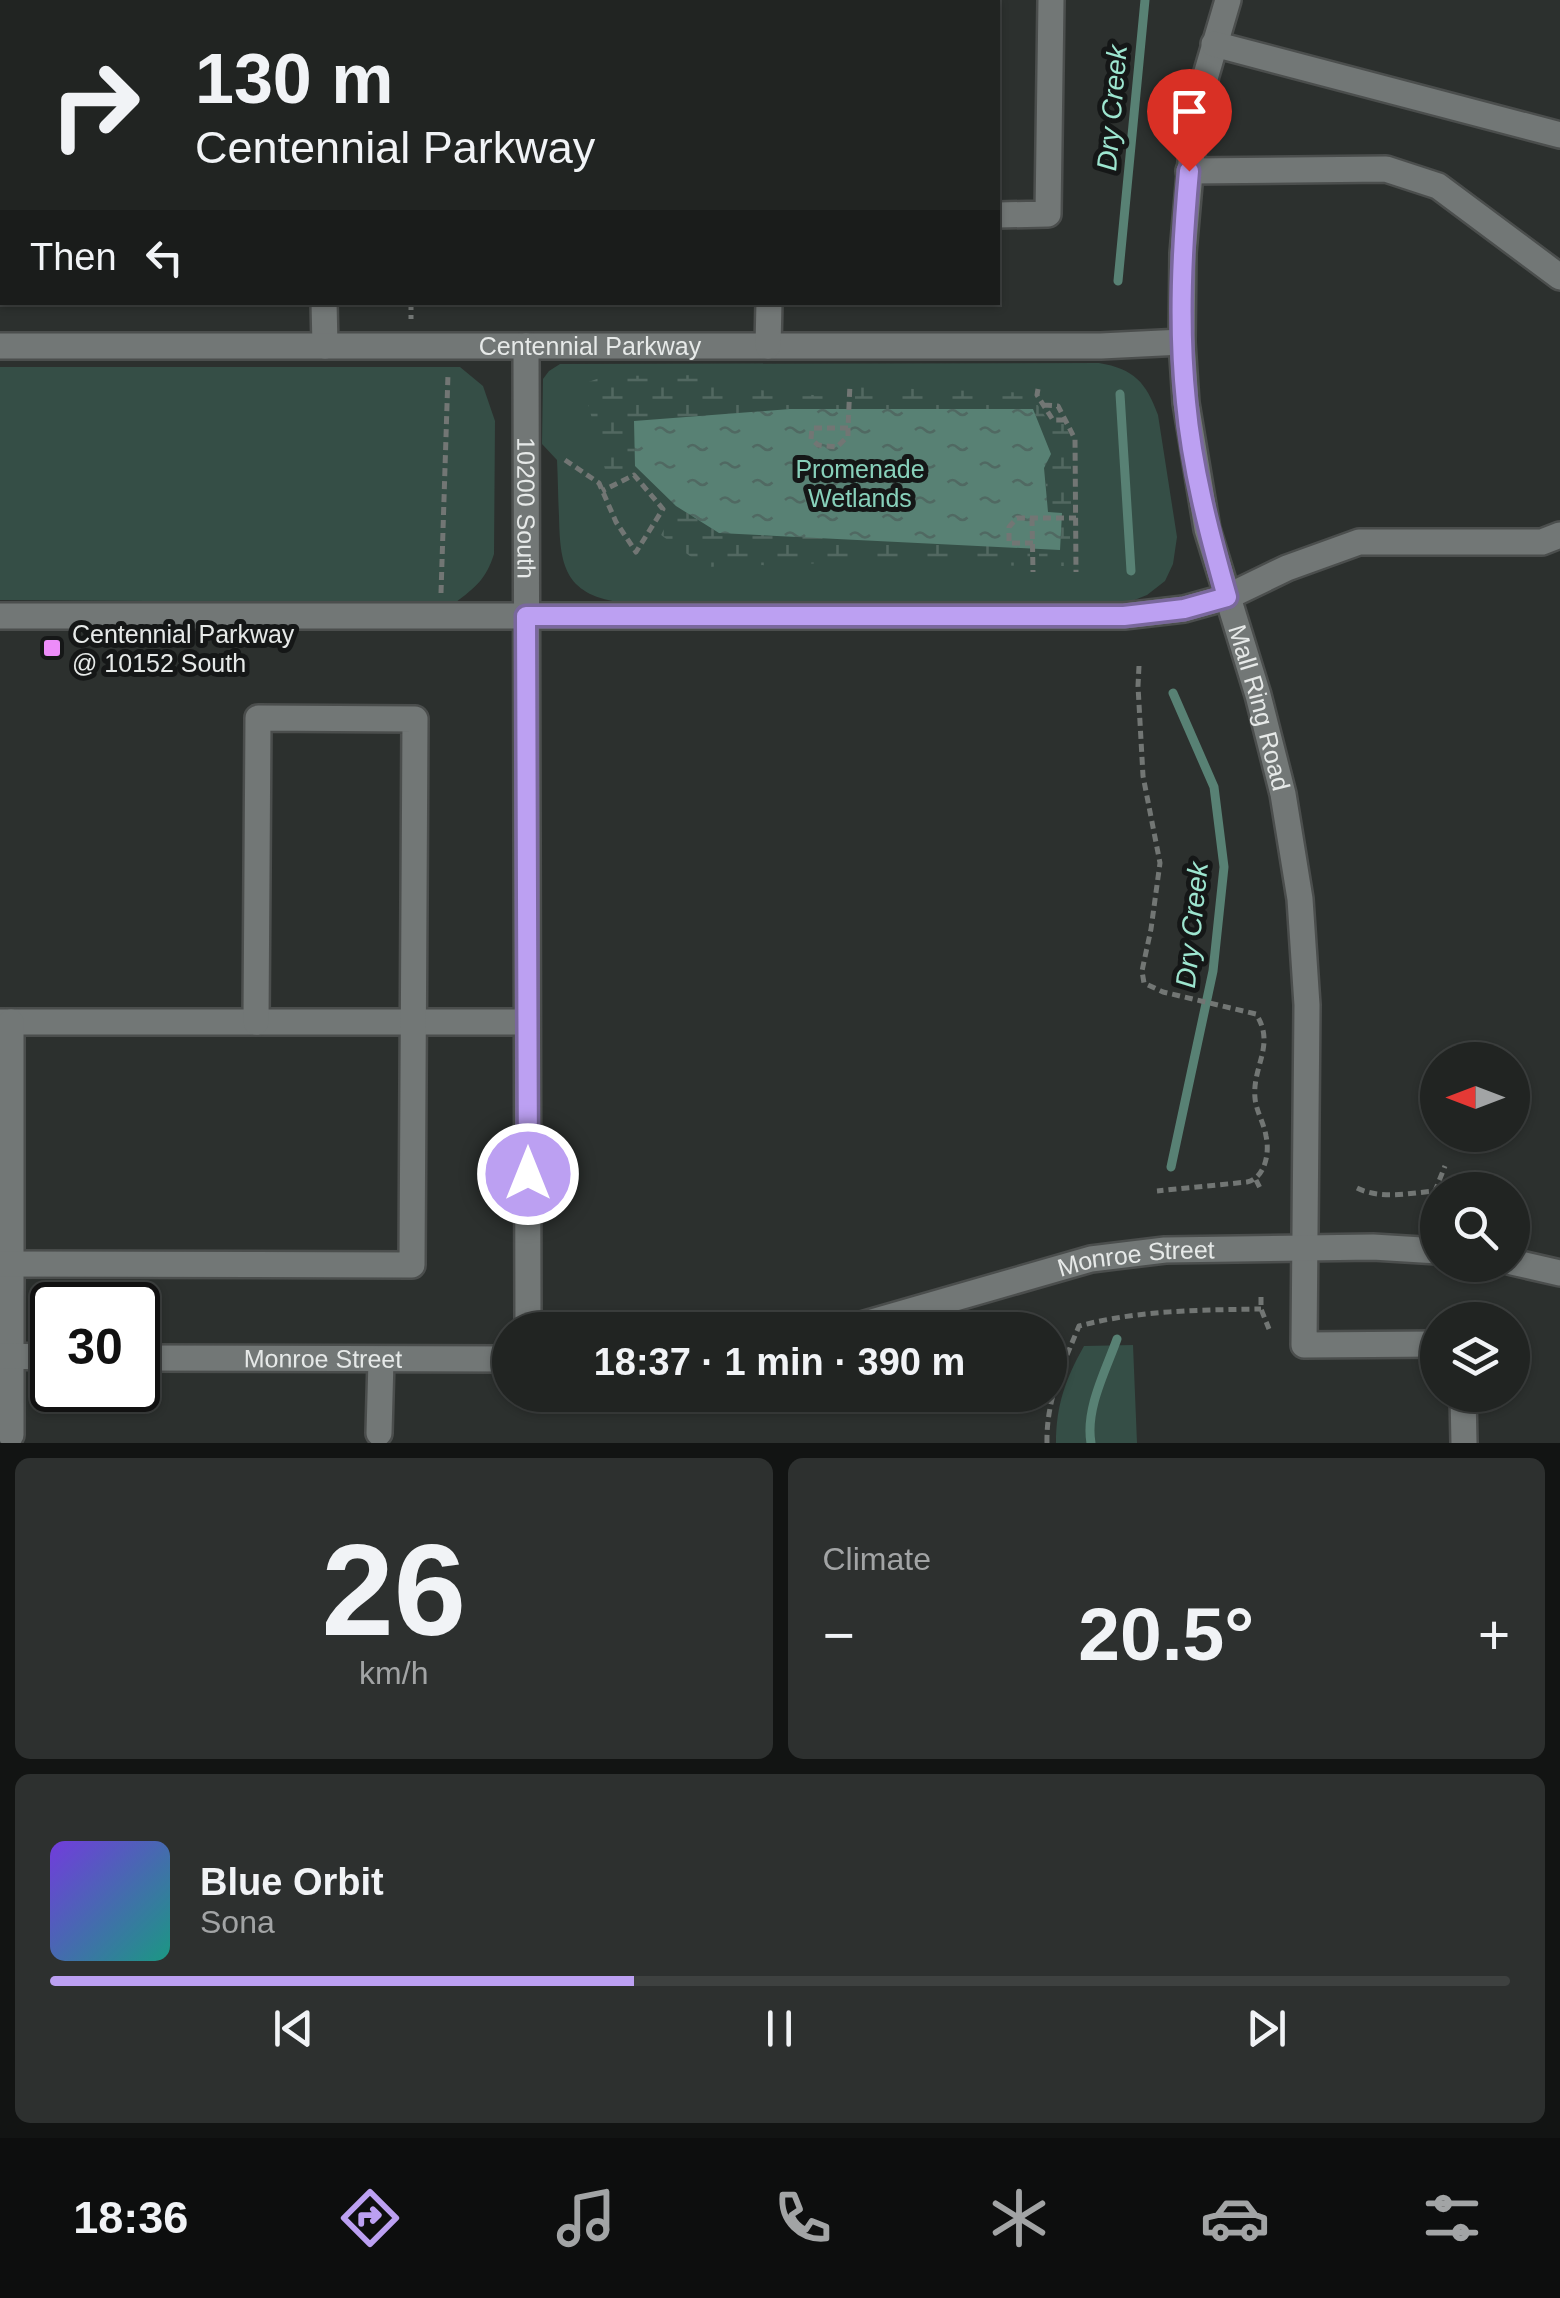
<!DOCTYPE html>
<meta charset="utf-8">
<style>
:root{--surface:#212422;--page:#2d302f;--text:#f1f3f6;--muted:#a2a4a5;--line:#3e4140;--accent:#bca0f2}
body{margin:0;font-family:Helvetica,sans-serif;background:var(--page);color:var(--text);height:100vh;display:flex;flex-direction:column;font-size:38px;white-space:nowrap}
*{box-sizing:border-box;margin:0}
p{font-size:32px;color:var(--muted)}
.icon{flex:none;width:55px;height:55px;fill:none;stroke:currentColor;stroke-width:2;stroke-linecap:round;stroke-linejoin:round}
.map{position:relative;height:1443px;overflow:hidden}
.drawer{display:flex;flex-direction:column;gap:15px;padding:15px;background:#121413;flex:1}
.drawer>*{flex:none}
.banner{position:absolute;left:0px;top:0px;width:1000px;height:305px;box-shadow:0 2px 8px #0004,0 0 0 2px var(--line);background:#212422;color:var(--text);overflow:hidden}
.needle{width:65px;rotate:270deg}
.controls{position:absolute;left:1420px;top:1042px;display:grid;gap:20px}
.controls a{display:grid;place-items:center;width:110px;height:110px;border-radius:50%;background:var(--surface);box-shadow:0 2px 8px #0004,0 0 0 2px var(--line);font-size:50px}
.speed{position:absolute;left:30px;top:1282px;display:flex;gap:20px;font-size:50px;font-weight:700;text-align:center}
.speed>*{display:grid;place-content:center;width:130px;height:130px;border-radius:50%;background:var(--surface);box-shadow:0 2px 8px #0004,0 0 0 2px var(--line);line-height:1}
.speed .limit{border:5px solid #111;border-radius:15px;background:#fff;color:#111}
.pin{position:absolute;display:grid;place-items:center;width:85px;height:85px;color:#fff;margin:-102px -42px;border-radius:50% 50% 50% 0;rotate:-45deg;box-shadow:0 0 10px #0007}
.pin .icon{rotate:45deg}
.me{position:absolute;width:110px;margin:-55px;rotate:0deg;stroke-linejoin:round;filter:drop-shadow(0 0 8px #0008)}
.turn{display:flex;align-items:center;gap:35px;height:210px;padding:0 30px;font-size:45px}
.turn .icon{width:130px;height:130px;stroke-width:2.5}
.turn b{display:block;font-size:70px;line-height:85px}
.then{display:flex;align-items:center;height:95px;padding:0 30px;background:#0003;gap:20px;font-size:38px}
.big{font-size:75px;font-weight:800;line-height:1.1}
.drawer .card{flex:1;display:flex;flex-direction:column;justify-content:center;gap:15px;min-width:0;padding:0 35px;border-radius:15px;background:var(--page)}
.drawer .dial{align-items:center;gap:0}
.dial b{font-size:130px;line-height:1}
.song{display:flex;align-items:center;gap:30px}
.cover{width:120px;height:120px;border-radius:15px;background:linear-gradient(135deg,hsl(260 70% 55%),hsl(170 70% 35%))}
.played{height:10px;border-radius:5px;background:linear-gradient(90deg,var(--accent) 40%,var(--line) 40%)}
.keys{display:flex;justify-content:space-around;direction:ltr}
.heat{display:flex;justify-content:space-between;align-items:center;font-size:55px;direction:ltr}
.drawer .tiles{flex:1;display:grid;gap:15px;grid-template-columns:1fr 1fr}
.card:last-child{grid-column:span 2}
.trip{position:absolute;left:492px;top:1312px;width:575px;height:100px;border-radius:50px;background:var(--surface);box-shadow:0 2px 8px #0004,0 0 0 2px var(--line);font-weight:800;line-height:100px;text-align:center}
.dock{display:flex;height:160px;justify-content:space-around;align-items:center;background:#0d0e0e;color:var(--muted)}
.dock .icon{width:70px;height:70px}
.dock .on{color:var(--accent)}
.dock b{font-size:45px;color:var(--text)}
.map>svg:first-child{display:block}
</style>
<div class="map">
<svg width="1560" height="1443" viewBox="0 0 1560 1443">
<defs>
<pattern id="wetland-marsh" width="20" height="14" patternUnits="userSpaceOnUse" patternTransform="scale(2.5)"><rect width="20" height="14" fill="#354e46"/><path d="M1 5h8M5 5V1M11 12h8M15 12V8" fill="none" stroke="#526861"/></pattern>
<pattern id="water-ripples" width="26" height="14" patternUnits="userSpaceOnUse" patternTransform="scale(2.5)"><rect width="26" height="14" fill="#588174"/><path d="M2 4q2-2 4 0t4 0M15 11q2-2 4 0t4 0" fill="none" stroke="#506962"/></pattern>
</defs>
<rect width="100%" height="100%" fill="#2c302e"/>
<path fill="#354e46" d="M1099 363C1134 369 1146 382 1158 415L1177 537 1173 564 1165 581 1147 595 1127 603 619 602C564 594 560 564 559 516 558 498 558 479 557 460L542 444 543 379 549 371 560 364Z
M0 367H460L483 386 495 421 494 554C486 579 476 587 455 603L0 600Z
M1133 1345 1137 1443H1056C1056 1405 1066 1378 1084 1346Z"/>
<path fill="url(#wetland-marsh)" d="M710 375 732 387 797 394 845 397V409H790L634 421 635 466 608 481 583 384 605 376Z
M855 387 1030 393 1050 424H1066L1071 441V513L1048 512 1042 432 1033 409H855Z
M676 506 719 533 1030 547V566L976 565 952 559 705 567 661 535Z
M1061 522H1070V566H1039V548L1060 549Z"/>
<path fill="url(#water-ripples)" d="M790 409H1033L1051 454 1044 468 1048 512 1062 513 1060 550 719 533 676 506 635 466 634 421Z"/>
<g fill="none" stroke-linecap="round" stroke-linejoin="round">
<path stroke="#588174" stroke-width="9" d="M1118 281 1145 0
M1120 394 1131 571
M1171 1167 1213 971 1224 867 1214 787 1173 693
M1091 1443C1085 1409 1106 1370 1117 1339"/>
<defs>
<g id="minor">
<path id="s1" d="M1228 0 1206 75 1193 139 1183 253 1182 342 1186 403 1207 529 1258 695 1283 794 1300 899 1307 1005 1304 1345 1438 1344"/>
<path d="M348 2V0"/>
<path d="M773 2V0"/>
<path d="M1214 44 1560 135"/>
<path d="M0 112H2"/>
<path d="M1189 171 1386 169 1438 186 1560 277"/>
<path d="M998 215 1048 214 1051 0"/>
<path d="M324 302 325 346"/>
<path id="s2" d="M0 346H1101L1182 342"/>
<path id="s3" d="M526 346 528 1330"/>
<path d="M768 346 769 302"/>
<path d="M0 616H1124L1184 609 1227 597 1287 568 1359 542H1542L1560 535"/>
<path d="M0 1022H527"/>
<path d="M11 1022V1435"/>
<path d="M1512 1262 1560 1273"/>
<path d="M0 1264 412 1265 415 719 258 718 256 1022"/>
<path id="s4" d="M844 1330 1091 1259 1165 1250 1373 1247 1438 1251"/>
<path d="M0 1356 52 1357"/>
<path id="s5" d="M138 1358 510 1359"/>
<path d="M1463 1395 1464 1443"/>
<path d="M379 1433 381 1360"/>
</g>
</defs>
<use href="#minor" stroke="#4b4e4d" stroke-width="30"/>
<path stroke="#727674" stroke-width="5" stroke-dasharray="8 5" stroke-linecap="butt" d="M411 302V319
M1038 389 1037 395 1053 420H1065
M1044 405 1058 406 1075 439 1076 572
M848 428H812L811 439 818 445 837 447 848 436V428L850 384
M565 460 599 483 616 522 636 552 663 509 634 475 602 491
M1032 518 1033 572
M1033 543H1009V527L1017 518H1076
M441 593 448 374
M1139 666 1138 686 1143 776 1160 863 1151 929 1142 971 1144 983 1163 992 1256 1014C1276 1045 1252 1066 1255 1098 1256 1111 1264 1123 1266 1136 1270 1153 1265 1178 1247 1182L1157 1191
M1256 1180 1261 1190
M1357 1188C1382 1200 1409 1193 1435 1191L1445 1166
M1261 1297V1309L1269 1329
M1047 1443C1046 1400 1063 1365 1079 1326 1139 1310 1200 1310 1261 1309"/>
<use href="#minor" stroke="#727776" stroke-width="25"/>
</g>
<g fill="none" stroke-linecap="round" stroke-linejoin="round">
<defs>
<path id="route" d="M528 1174 526 616H1124L1184 609 1227 597C1209 533 1192 468 1186 402 1178 325 1182 248 1189 171"/>
</defs>
<use href="#route" stroke="#7a689d" stroke-width="25"/>
<use href="#route" stroke="#bca0f2" stroke-width="18"/>
</g>
<rect fill="#ed8cf9" stroke="#151717" stroke-width="4" x="42" y="638" width="20" height="20" rx="5"/>
<g text-anchor="middle" dominant-baseline="central" stroke-width="10" stroke-linejoin="round" paint-order="stroke">
<g font-size="25" fill="#e6e9e8" stroke="#151717">
<text stroke="none"><textPath href="#s2" startOffset="590">Centennial Parkway</textPath></text>
<text stroke="none"><textPath href="#s3" startOffset="162">10200 South</textPath></text>
<text stroke="none"><textPath href="#s1" startOffset="722">Mall Ring Road</textPath></text>
<text stroke="none"><textPath href="#s4" startOffset="302">Monroe Street</textPath></text>
<text stroke="none"><textPath href="#s5" startOffset="185">Monroe Street</textPath></text>
</g>
<g font-size="25" fill="#88d1bb" stroke="#151717">
<text x="860" y="469">Promenade<tspan x="860" dy="29">Wetlands</tspan></text>
</g>
<g font-size="25" fill="#e6e9e8" stroke="#151717" text-anchor="start">
<text x="72" y="634">Centennial Parkway<tspan x="72" dy="29">@ 10152 South</tspan></text>
</g>
<g font-size="28" font-style="italic" fill="#9de6d0" stroke="#151717">
<text transform="translate(1112 108) rotate(-85)">Dry Creek</text>
<text transform="translate(1192 925) rotate(-84)">Dry Creek</text>
</g>
</g>
</svg>
<div class="controls">
<a><svg class="needle" viewBox="-14 -14 28 28"><path d="M0-13l5 13h-10z" fill="#e53935"/><path d="M0 13l5-13h-10z" fill="#a2a4a5"/></svg></a>
<a><svg class="icon" aria-label="search" viewBox="0 0 24 24"><circle cx="10" cy="10" r="6"/><path d="M15 15l6 6"/></svg></a>
<a><svg class="icon" aria-label="layers" viewBox="0 0 24 24"><path d="M12 4l9 5-9 5-9-5zM3 14l9 5 9-5"/></svg></a>
</div>
<div class="speed"><div class="limit">30</div></div>
<div class="pin" style="left:1189px;top:171px;background:#d93025"><svg class="icon" aria-label="arrive" viewBox="0 0 24 24"><path d="M6 21V4h12l-3 4 3 4H6"/></svg></div>
<svg class="me" style="left:528px;top:1174px" viewBox="-20 -20 40 40"><circle r="17" fill="#bca0f2" stroke="#fff" stroke-width="3"/><path d="M0-11L8 9 0 5-8 9z" fill="#fff"/></svg>
<div class="trip">18:37 · 1 min · 390 m</div>
<div class="banner">
<div class="turn"><svg class="icon" aria-label="right" viewBox="0 0 24 24"><path d="M7 20v-9h11M14 6l5 5-5 5"/></svg><div><b>130 m</b>Centennial Parkway</div></div>
<div class="then">Then<svg class="icon" aria-label="left" viewBox="0 0 24 24"><path d="M17 20v-9H6M10 6l-5 5 5 5"/></svg></div>
</div>
</div>
<section class="drawer">
<div class="tiles">
<div class="card dial"><b>26</b><p>km/h</p></div>
<div class="card"><p>Climate</p>
<div class="heat"><a>−</a><b class="big">20.5°</b><a>+</a></div>
</div>
<div class="card">
<div class="song"><i class="cover"></i><div><b>Blue Orbit</b><p>Sona</p></div></div>
<div class="played"></div>
<div class="keys"><svg class="icon" aria-label="previous" viewBox="0 0 24 24"><path d="M18 5L8 12l10 7zM5 5v14"/></svg><svg class="icon" aria-label="pause" viewBox="0 0 24 24"><path d="M8 5v14M16 5v14"/></svg><svg class="icon" aria-label="next" viewBox="0 0 24 24"><path d="M6 5l10 7-10 7zM19 5v14"/></svg></div>
</div>
</div>
</section>
<nav class="dock">
<b>18:36</b>
<svg class="icon on" aria-label="directions" viewBox="0 0 24 24"><path d="M12 3l9 9-9 9-9-9zM9 14v-3h6M13 9l2 2-2 2"/></svg>
<svg class="icon" aria-label="music" viewBox="0 0 24 24"><path d="M9 18V5l10-2v13"/><circle cx="6" cy="18" r="3"/><circle cx="16" cy="16" r="3"/></svg>
<svg class="icon" aria-label="phone" viewBox="0 0 24 24"><path d="M5 4h4l2 5-3 2q2 4 5 5l2-3 5 2v4C11 20 4 13 5 4z"/></svg>
<svg class="icon" aria-label="climate" viewBox="0 0 24 24"><path d="M12 3v18M4 7l16 10M4 17L20 7"/></svg>
<svg class="icon" aria-label="car" viewBox="0 0 24 24"><path d="M5 17H2v-5l4-1 3-4h7l3 4 3 1v5h-3M9 17h6M6 11h13"/><circle cx="7" cy="17" r="2"/><circle cx="17" cy="17" r="2"/></svg>
<svg class="icon" aria-label="filters" viewBox="0 0 24 24"><path d="M4 7h16M4 17h16"/><circle cx="9" cy="7" r="2"/><circle cx="15" cy="17" r="2"/></svg>
</nav>
